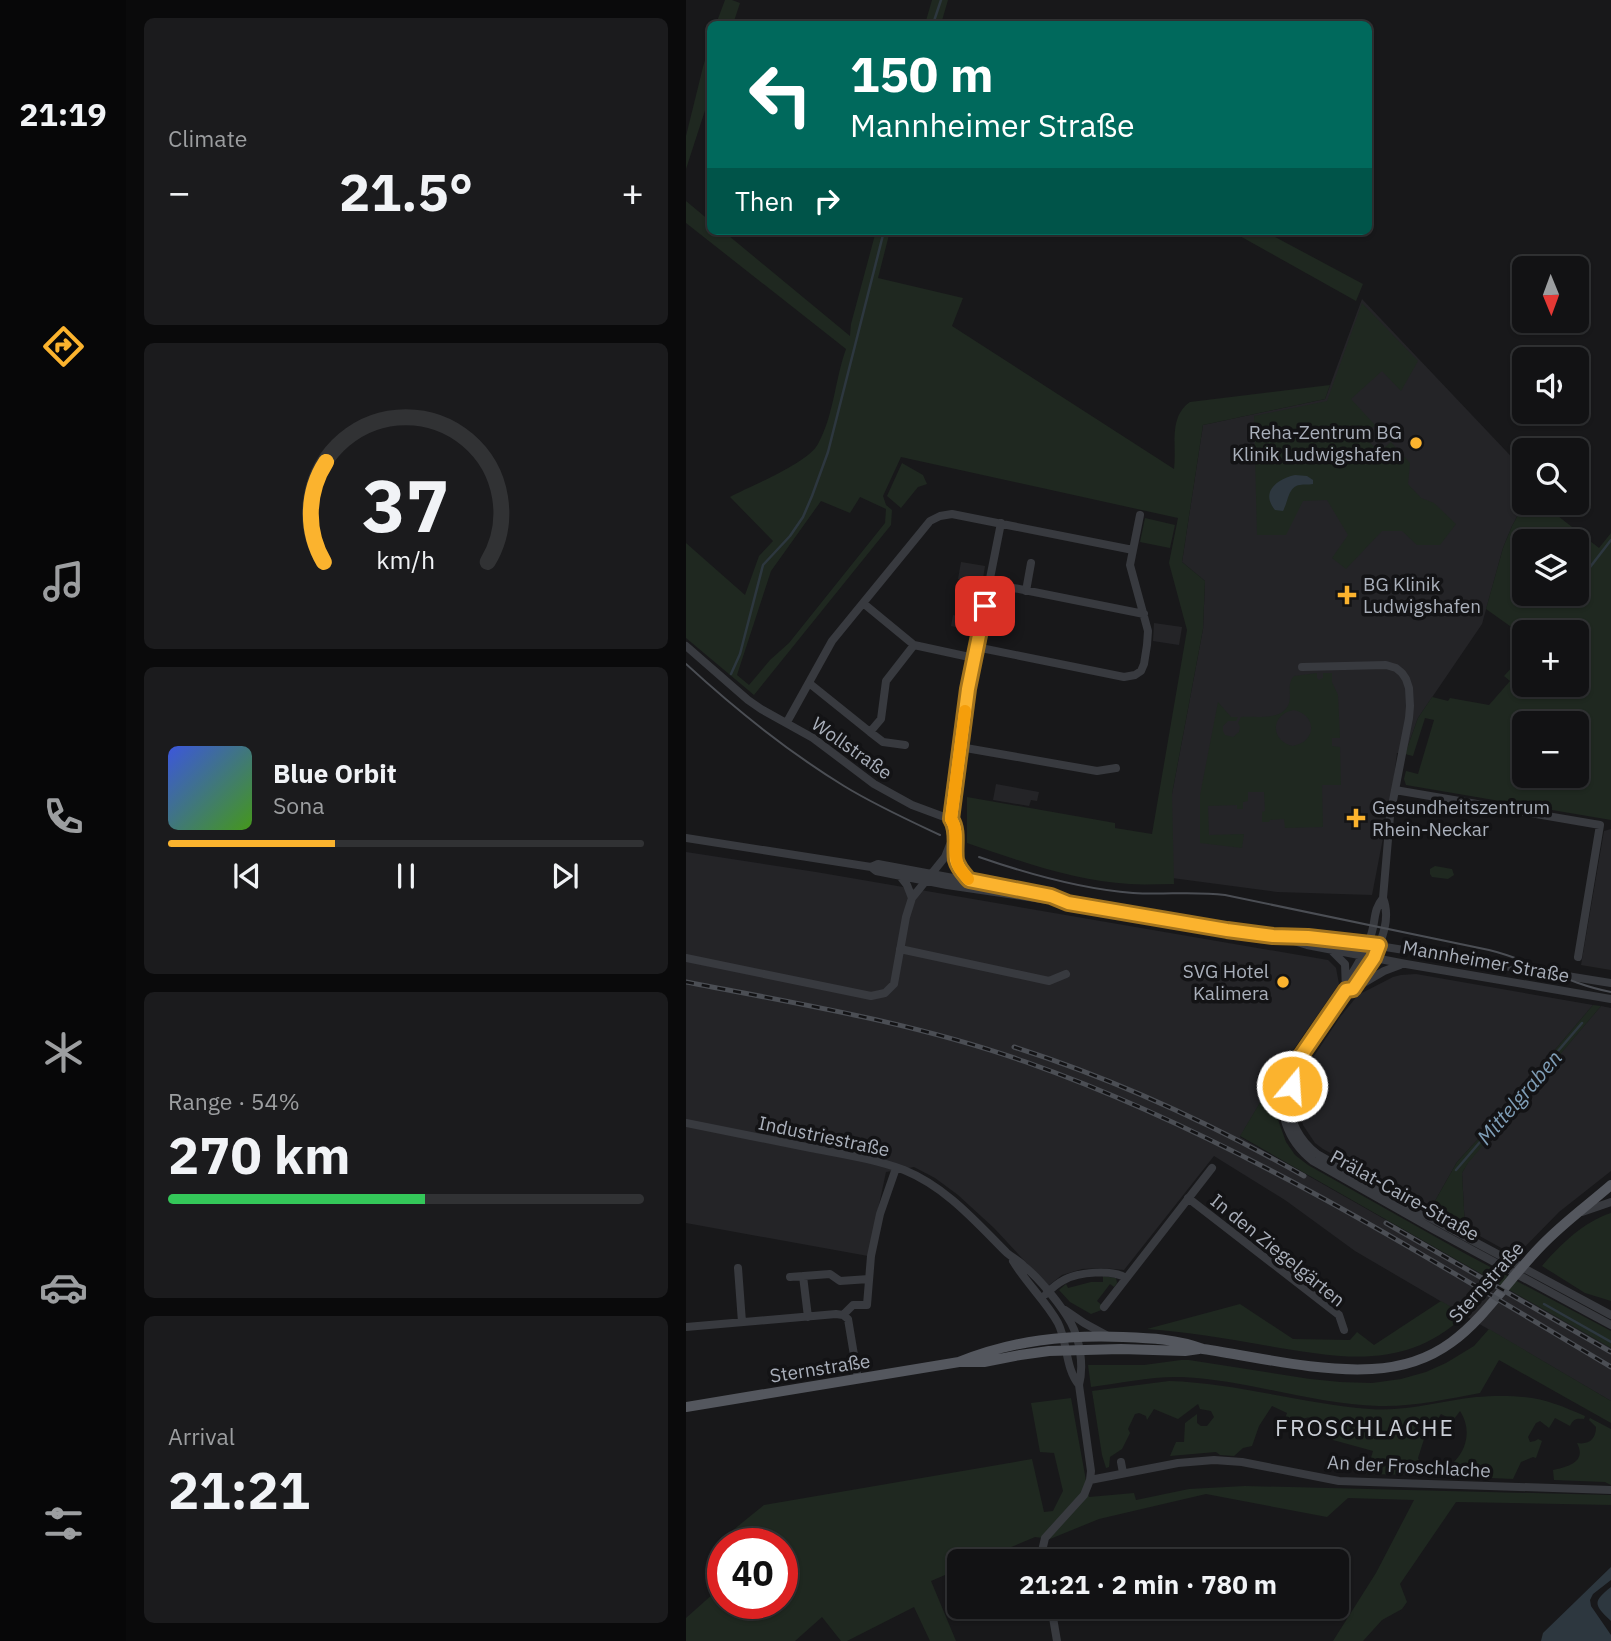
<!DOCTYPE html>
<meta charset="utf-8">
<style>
:root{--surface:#121214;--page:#1b1b1d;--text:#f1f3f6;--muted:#9c9ea0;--line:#313234;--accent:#fbb32e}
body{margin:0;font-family:"IBM Plex Sans",sans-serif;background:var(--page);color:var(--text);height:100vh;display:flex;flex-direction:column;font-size:26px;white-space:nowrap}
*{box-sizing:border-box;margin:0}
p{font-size:23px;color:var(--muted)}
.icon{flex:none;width:38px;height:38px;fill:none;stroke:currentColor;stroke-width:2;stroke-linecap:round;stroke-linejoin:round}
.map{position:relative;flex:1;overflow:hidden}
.side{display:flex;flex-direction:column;gap:18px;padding:18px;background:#0a0a0b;width:560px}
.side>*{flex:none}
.guide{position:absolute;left:21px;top:21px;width:665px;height:214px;border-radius:10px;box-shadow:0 2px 5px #0004,0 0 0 2px var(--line);background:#00695c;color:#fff;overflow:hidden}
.needle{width:46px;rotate:179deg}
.buttons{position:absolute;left:826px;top:256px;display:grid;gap:14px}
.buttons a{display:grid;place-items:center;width:77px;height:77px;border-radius:10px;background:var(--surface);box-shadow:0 2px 5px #0004,0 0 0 2px var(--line);font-size:35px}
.speed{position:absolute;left:21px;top:1528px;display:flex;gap:14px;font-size:35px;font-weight:700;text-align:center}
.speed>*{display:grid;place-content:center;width:91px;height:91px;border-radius:50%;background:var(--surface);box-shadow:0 2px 5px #0004,0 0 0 2px var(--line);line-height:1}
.speed .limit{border:10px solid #d22;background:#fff;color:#111}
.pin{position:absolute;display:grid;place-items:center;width:60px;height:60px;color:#fff;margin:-30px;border-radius:14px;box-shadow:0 4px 10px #0006}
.me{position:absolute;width:77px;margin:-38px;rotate:18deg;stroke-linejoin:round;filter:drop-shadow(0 0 5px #0008)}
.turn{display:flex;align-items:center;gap:24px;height:147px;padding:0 28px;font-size:32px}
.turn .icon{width:91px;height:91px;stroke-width:2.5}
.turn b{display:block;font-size:49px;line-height:60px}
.then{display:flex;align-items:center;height:66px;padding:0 28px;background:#0003;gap:14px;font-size:26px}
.big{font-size:52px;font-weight:800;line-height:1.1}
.side .widget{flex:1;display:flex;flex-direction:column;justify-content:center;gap:10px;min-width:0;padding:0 24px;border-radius:10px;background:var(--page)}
.side .dial{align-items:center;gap:0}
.dial svg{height:182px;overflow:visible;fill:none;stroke:var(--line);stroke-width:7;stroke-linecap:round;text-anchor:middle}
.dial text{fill:var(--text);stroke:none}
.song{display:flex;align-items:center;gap:21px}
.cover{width:84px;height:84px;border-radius:10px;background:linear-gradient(135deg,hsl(230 70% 55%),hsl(100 70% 35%))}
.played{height:7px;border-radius:4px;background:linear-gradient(90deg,var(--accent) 35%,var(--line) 35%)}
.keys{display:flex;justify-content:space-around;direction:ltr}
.heat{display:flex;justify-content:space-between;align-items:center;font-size:38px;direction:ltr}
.charge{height:10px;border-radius:5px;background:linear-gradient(90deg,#34c759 54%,var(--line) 0)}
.trip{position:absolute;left:261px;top:1549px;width:402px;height:70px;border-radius:10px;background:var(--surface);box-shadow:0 2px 5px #0004,0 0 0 2px var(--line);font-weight:800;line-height:70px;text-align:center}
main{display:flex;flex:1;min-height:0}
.tab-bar{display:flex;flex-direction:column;width:126px;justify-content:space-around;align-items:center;background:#070708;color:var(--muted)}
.tab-bar .icon{width:49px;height:49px}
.tab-bar .active{color:var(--accent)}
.tab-bar b{font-size:32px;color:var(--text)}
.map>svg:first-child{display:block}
</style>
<main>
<nav class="tab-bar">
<b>21:19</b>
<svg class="icon active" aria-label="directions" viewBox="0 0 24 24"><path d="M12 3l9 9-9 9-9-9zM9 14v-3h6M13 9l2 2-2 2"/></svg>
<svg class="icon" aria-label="music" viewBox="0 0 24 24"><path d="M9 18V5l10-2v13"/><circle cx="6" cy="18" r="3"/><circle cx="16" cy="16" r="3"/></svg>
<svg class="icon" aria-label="phone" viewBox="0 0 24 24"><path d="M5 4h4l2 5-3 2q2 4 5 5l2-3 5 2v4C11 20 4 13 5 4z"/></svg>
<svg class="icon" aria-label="climate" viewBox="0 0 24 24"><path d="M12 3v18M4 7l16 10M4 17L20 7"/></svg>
<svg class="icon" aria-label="car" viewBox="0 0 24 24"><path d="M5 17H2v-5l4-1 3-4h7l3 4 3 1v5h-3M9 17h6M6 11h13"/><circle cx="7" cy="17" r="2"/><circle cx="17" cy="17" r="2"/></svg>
<svg class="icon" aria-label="filters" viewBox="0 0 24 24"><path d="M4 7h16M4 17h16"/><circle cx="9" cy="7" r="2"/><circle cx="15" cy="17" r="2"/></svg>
</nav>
<section class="side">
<div class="widget"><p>Climate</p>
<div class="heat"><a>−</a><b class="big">21.5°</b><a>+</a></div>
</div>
<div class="widget dial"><svg viewBox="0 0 100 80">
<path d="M14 69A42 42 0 1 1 86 69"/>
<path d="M14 69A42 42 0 0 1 15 25" stroke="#fbb32e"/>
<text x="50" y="56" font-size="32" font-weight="700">37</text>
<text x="50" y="72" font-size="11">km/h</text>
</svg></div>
<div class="widget">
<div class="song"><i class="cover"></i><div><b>Blue Orbit</b><p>Sona</p></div></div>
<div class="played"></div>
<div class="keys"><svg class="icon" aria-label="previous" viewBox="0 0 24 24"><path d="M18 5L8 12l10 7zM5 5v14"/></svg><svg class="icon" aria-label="pause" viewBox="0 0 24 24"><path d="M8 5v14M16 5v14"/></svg><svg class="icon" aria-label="next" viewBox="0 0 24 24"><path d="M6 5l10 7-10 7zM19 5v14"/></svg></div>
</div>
<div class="widget"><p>Range · 54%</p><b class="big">270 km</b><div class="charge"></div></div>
<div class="widget"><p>Arrival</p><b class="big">21:21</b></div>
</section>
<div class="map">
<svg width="925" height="1641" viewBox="0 0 925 1641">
<rect width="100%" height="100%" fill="#18181a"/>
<path fill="#242427" d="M676 299 838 470 839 502 826 526 817 548 796 624 732 718 719 754 711 753 707 786 686 895 591 892 486 878V794L517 629 519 581 496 562 517 425 639 399Z
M275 562 299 566 296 584 272 579Z
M267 615 289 620 286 631 265 626Z
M468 623 496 627 493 645 467 641Z
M310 784 353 792 351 801 345 800 343 806 307 800Z
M925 829V970L895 965 918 831Z
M0 852 130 872 642 960 650 968 653 984 594 1069 554 1137 925 1348V1401L669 1251 599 1200 528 1156 438 1270 417 1268 396 1269 376 1275 362 1286 308 1228 272 1195 249 1178 228 1167 200 1172 182 1256 0 1223Z
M730 974 907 1005 806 1124 771 1162 745 1208 637 1149 629 1143 617 1125 611 1102 613 1090 622 1065 654 1017 672 995 707 977 715 975Z
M915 1006 925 1008V1171L873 1212 830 1256 779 1228 776 1173 782 1162Z"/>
<path fill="#1f2820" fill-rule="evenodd" d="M39 0H46L54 3 47 24H30Z
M246 0H262L255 24H239Z
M24 43V95L0 169V136L17 67Z
M0 201 24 221V231H37L164 336 165 324 190 231H204L192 278 277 298 266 326 488 469C491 447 482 417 504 402L644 385 639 399 517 425 496 562 519 581 517 629 486 794 488 884C473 884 458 885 444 884 388 881 334 861 281 843V797L429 823V828L466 834 501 630 483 563 492 518 215 457 197 496 200 505 206 510 205 525 68 695 0 638V543L59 595 73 556 87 541 44 497C65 486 122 463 132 444 148 415 149 379 160 349L0 223ZM174 497 200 509 199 523 103 643 84 660 63 685 51 675 85 571 135 501 164 513Z
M545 231H578L677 284 670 301Z
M676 303 732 361 715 391 696 371 665 399 689 425 678 436 693 452 705 442 724 463 722 484 735 498 748 503 770 524 754 545H731L716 531H696L660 569 646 558 662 535 641 500 617 501 600 535H571L568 416 641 401Z
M216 463 237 475 241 484 232 487 215 508 201 496Z
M839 502H854L913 548 925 533V820L720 785 718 779 720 771 732 774 748 720 739 718 727 756 719 754 732 718 746 697 762 701 764 698 803 705 824 681 818 676 838 654V684H891V632H838V636L800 609 817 548 826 526ZM838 541H891V593H838ZM838 723H891V775H838Z
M459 518 489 525 484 548 454 542Z
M631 673V678L633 680 637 678V673H646V682L652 695 654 738H646V746L654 747 655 785H636L637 827 599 828 598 819 584 820 583 822H576V812L579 811 578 792H562V801L557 802V809H551V805L522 806 523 835 558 834 556 848 514 843V795L532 702 545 717H552L550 721H542L537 726V731L539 735 547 737 553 732 554 727 552 723 555 717C572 716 602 722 604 698 604 689 602 683 608 676ZM608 710C631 715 631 742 607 746 584 741 584 714 608 710Z
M749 866 766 869 768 875 762 879 746 877 744 874V869Z
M907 1005 915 1006 782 1163 776 1173 779 1228 745 1208 771 1162 806 1124Z
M594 1069 589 1102 591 1117 600 1142 609 1155 622 1165 778 1253 925 1331V1348L554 1136Z
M925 1213V1301L899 1293 856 1266C874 1245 897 1222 925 1213Z
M417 1276 430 1278 431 1283 428 1287 424 1284 411 1301 418 1307V1309L405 1314 384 1302 373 1290 380 1284 382 1288 405 1282H417Z
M755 1301 779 1315C718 1373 652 1357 577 1345 539 1338 500 1332 461 1329L554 1304 607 1339 664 1340 671 1332 688 1345Z
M803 1329 925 1401V1423L813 1360 794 1393C761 1399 727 1407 693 1406 626 1404 562 1380 496 1377 466 1376 435 1383 405 1387L402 1365H458L495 1360H503L624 1379 654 1382 686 1383 715 1379 740 1372 760 1363 788 1346Z
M483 1381C551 1383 616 1404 684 1409 720 1412 754 1401 790 1397 815 1395 845 1395 869 1404 879 1407 889 1412 899 1416L898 1419C891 1418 887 1419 884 1426L869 1418 863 1428 854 1421 850 1423 842 1437 844 1442 849 1441 852 1439 856 1441 850 1458 847 1457 835 1462 827 1479 762 1476V1467C780 1454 787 1431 774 1411L768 1419 763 1418 755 1414 749 1423 746 1420 740 1417 735 1419 729 1433 730 1438 737 1435 739 1436 732 1458 736 1467 732 1475 680 1474 687 1451 647 1440C642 1420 623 1409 607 1426L603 1424 596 1427 601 1413 586 1406 573 1426 566 1446 557 1448 548 1456 534 1455 530 1452 484 1456 490 1442H498L499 1423 511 1414V1423L515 1426H521L528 1417 525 1411 514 1409 512 1404 492 1419 468 1409 461 1420 460 1416 453 1413 449 1414 442 1429 444 1433 436 1449 424 1457 423 1467 420 1468 416 1455 406 1391Z
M385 1398 403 1497 448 1493 450 1500 503 1489 559 1486 925 1495V1505L770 1502 714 1584 721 1602 716 1609 696 1620 677 1641H647L690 1573 728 1500 662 1498 641 1517 520 1494 413 1519 364 1539 349 1537 292 1561H273V1569L245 1581 270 1641H244L228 1607 161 1641H155L136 1617 109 1641H0V1618L37 1585V1603H96V1544L42 1543 41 1535 78 1505 346 1459 358 1512 367 1511 377 1491 368 1453 354 1452 345 1403Z
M904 1418 925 1429V1485L919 1482 868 1480 867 1470C882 1467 901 1462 891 1443 903 1445 910 1439 910 1427L903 1420Z"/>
<path fill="#2d373f" d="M609 475 621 476 627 480V484C622 485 618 484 614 485 602 486 602 503 597 511L589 510C574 492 591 479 609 475Z
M925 1567V1580L907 1594 904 1600 905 1606 925 1635V1641H855L857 1633Z
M925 1587V1621C908 1605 906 1602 925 1587Z"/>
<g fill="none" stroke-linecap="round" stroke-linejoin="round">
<path stroke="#2d373f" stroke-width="2.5" d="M247 24 255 0
M891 584 925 540
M880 598 884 593
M45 674 54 654 77 565 104 536 117 517 126 496 142 452 198 231
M770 1170 896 1023
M858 1304 925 1342"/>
<path stroke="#383a3f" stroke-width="8" d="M303 583 458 614
M340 591 345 563
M177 603 228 645 288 658
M0 646 62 700 75 709 127 738 188 784 226 805 261 818 268 824 267 837 259 857 226 898 220 917 208 984 199 993 185 996 0 958
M290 647 438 677 449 675 455 671 458 664 461 645 462 631 444 565 454 515
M616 667 700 665 710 668 716 673 720 679 723 688 724 706 723 718 704 816 697 898C709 928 684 964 667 989
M123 683 184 732 195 719 200 681 228 645
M101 722 146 641 244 521 254 516 266 514 447 550
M184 732 197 742 219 745
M274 747 411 771 430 768
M709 790 914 825 892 957
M265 819 282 689 315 523
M0 838 185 867 192 864 348 893
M269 838C270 858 270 864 283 880
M185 867 190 871 261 885 382 903 542 930 668 942 925 983
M214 876 221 885 226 898
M601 939 621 945 720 964 925 999
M214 949 363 981 380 974
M644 949 659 964 660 990 619 1049 607 1071 599 1077C591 1110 600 1140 627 1161L747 1229 925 1325
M662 980C671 966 680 951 685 935 690 920 687 910 697 898
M669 988 698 971 714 965
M607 1071C607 1079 605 1086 604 1094 602 1118 612 1139 631 1154L733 1212 925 1315
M0 1123C42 1131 83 1140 125 1148 156 1154 189 1159 218 1170 260 1187 290 1222 321 1253 327 1258 333 1261 338 1266 353 1278 376 1306 385 1323 394 1340 398 1366 393 1385L405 1471 404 1480 398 1495 359 1538 356 1551V1561
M502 1198 653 1315 658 1330
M896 1212 925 1202
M327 1261C340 1283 360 1301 372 1323 382 1343 379 1368 393 1385
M52 1268 56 1322
M117 1276 122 1317
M104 1277 144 1274 154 1281 183 1279
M360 1294C365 1289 372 1283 378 1280 392 1272 427 1269 440 1278
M418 1307 526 1168
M379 1310 398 1323 422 1336
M157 1315 167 1305H181L185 1256 194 1214 210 1168
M0 1327 150 1314 157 1315 162 1319 172 1379
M435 1462 437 1473
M404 1480 492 1463 528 1460 556 1462 653 1481 925 1490
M365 1606 371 1641"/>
<path stroke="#54575e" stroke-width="10" d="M273 1362C328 1340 378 1335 437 1337 464 1338 491 1339 517 1349 572 1357 630 1372 686 1369 776 1365 801 1301 856 1245 877 1223 902 1205 925 1185
M0 1407 273 1362H298L334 1355 363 1351 435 1349 499 1351 513 1349"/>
<path stroke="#4b4e54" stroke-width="2" d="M0 664C49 709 101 751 158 786 189 805 222 820 254 835
M293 857C342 874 394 889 447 893 478 895 508 891 539 895L803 950C846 960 881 984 925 992"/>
<defs>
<path id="rail" d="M0 982C114 1004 230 1023 340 1062 549 1136 735 1254 925 1367
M328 1047C428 1079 526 1124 618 1176
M700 1223 925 1352"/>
</defs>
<use href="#rail" stroke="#4b4e54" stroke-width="5"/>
<use href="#rail" stroke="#131315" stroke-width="2.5" stroke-dasharray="8" stroke-linecap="butt"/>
</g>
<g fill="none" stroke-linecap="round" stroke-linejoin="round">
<defs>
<path id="route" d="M299 606 282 689 265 819C273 831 268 847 270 860 272 868 278 874 283 880L365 896 382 903 541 930 587 936 622 937 693 945 688 958 667 989 660 990 612 1060 607 1071 606 1086"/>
</defs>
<use href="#route" stroke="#a3741e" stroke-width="18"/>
<use href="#route" stroke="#fbb32e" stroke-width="12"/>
<path stroke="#f59e0b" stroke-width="12" d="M279 711 265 819C274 833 266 850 272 865 274 870 278 874 282 879"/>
</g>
<g fill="#fbb32e" stroke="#131315" stroke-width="2.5">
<circle cx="730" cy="443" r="7"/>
<path d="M657.5 584.5h7v7h7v7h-7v7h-7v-7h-7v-7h7z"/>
<path d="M666.5 807.5h7v7h7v7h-7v7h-7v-7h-7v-7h7z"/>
<circle cx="597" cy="982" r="7"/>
</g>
<g text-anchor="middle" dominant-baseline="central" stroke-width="7" stroke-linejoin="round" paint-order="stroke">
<g font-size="19" fill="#a9afba" stroke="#131315" text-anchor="end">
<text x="716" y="432">Reha-Zentrum BG<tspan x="716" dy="22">Klinik Ludwigshafen</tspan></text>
<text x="677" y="584" text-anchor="start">BG Klinik<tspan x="677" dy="22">Ludwigshafen</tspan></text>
<text x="686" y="807" text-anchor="start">Gesundheitszentrum<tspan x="686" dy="22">Rhein-Neckar</tspan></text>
<text x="583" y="971">SVG Hotel<tspan x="583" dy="22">Kalimera</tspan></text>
</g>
<g font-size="19" fill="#a9afba" stroke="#131315">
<text transform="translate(166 748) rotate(35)">Wollstraße</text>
<text transform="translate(800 961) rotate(10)">Mannheimer Straße</text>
<text transform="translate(138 1136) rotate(12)">Industriestraße</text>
<text transform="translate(719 1195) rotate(29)">Prälat-Caire-Straße</text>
<text transform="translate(592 1250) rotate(39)">In den Ziegelgärten</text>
<text transform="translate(800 1282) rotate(-48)">Sternstraße</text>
<text transform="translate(134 1368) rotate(-9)">Sternstraße</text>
<text transform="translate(723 1466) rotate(3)">An der Froschlache</text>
</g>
<g font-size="21" font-style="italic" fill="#7f9eb7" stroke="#131315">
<text transform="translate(833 1097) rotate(-49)">Mittelgraben</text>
</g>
<g font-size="23" letter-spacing="2" fill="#caced6" stroke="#131315">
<text x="679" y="1427">FROSCHLACHE</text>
</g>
</g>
</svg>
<div class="buttons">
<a><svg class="needle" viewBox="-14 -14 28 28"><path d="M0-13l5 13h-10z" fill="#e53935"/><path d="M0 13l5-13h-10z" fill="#9c9ea0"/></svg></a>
<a><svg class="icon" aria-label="sound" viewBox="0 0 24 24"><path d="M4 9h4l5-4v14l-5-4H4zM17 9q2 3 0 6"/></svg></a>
<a><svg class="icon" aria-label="search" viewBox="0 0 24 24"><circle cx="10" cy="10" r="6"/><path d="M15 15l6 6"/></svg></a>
<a><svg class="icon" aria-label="layers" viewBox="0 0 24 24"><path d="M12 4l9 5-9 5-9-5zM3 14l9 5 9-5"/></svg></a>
<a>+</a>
<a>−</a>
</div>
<div class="speed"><div class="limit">40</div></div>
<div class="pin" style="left:299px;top:606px;background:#d93025"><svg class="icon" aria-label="arrive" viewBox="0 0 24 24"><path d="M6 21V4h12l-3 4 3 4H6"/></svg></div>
<svg class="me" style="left:606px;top:1086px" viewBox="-20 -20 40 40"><circle r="17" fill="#fbb32e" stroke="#fff" stroke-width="3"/><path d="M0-11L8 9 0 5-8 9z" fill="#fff"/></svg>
<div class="trip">21:21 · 2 min · 780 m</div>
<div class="guide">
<div class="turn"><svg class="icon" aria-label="left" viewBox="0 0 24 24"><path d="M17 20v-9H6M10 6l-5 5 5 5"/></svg><div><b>150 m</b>Mannheimer Straße</div></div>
<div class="then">Then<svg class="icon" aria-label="right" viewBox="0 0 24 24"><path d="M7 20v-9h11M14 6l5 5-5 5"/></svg></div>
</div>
</div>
</main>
